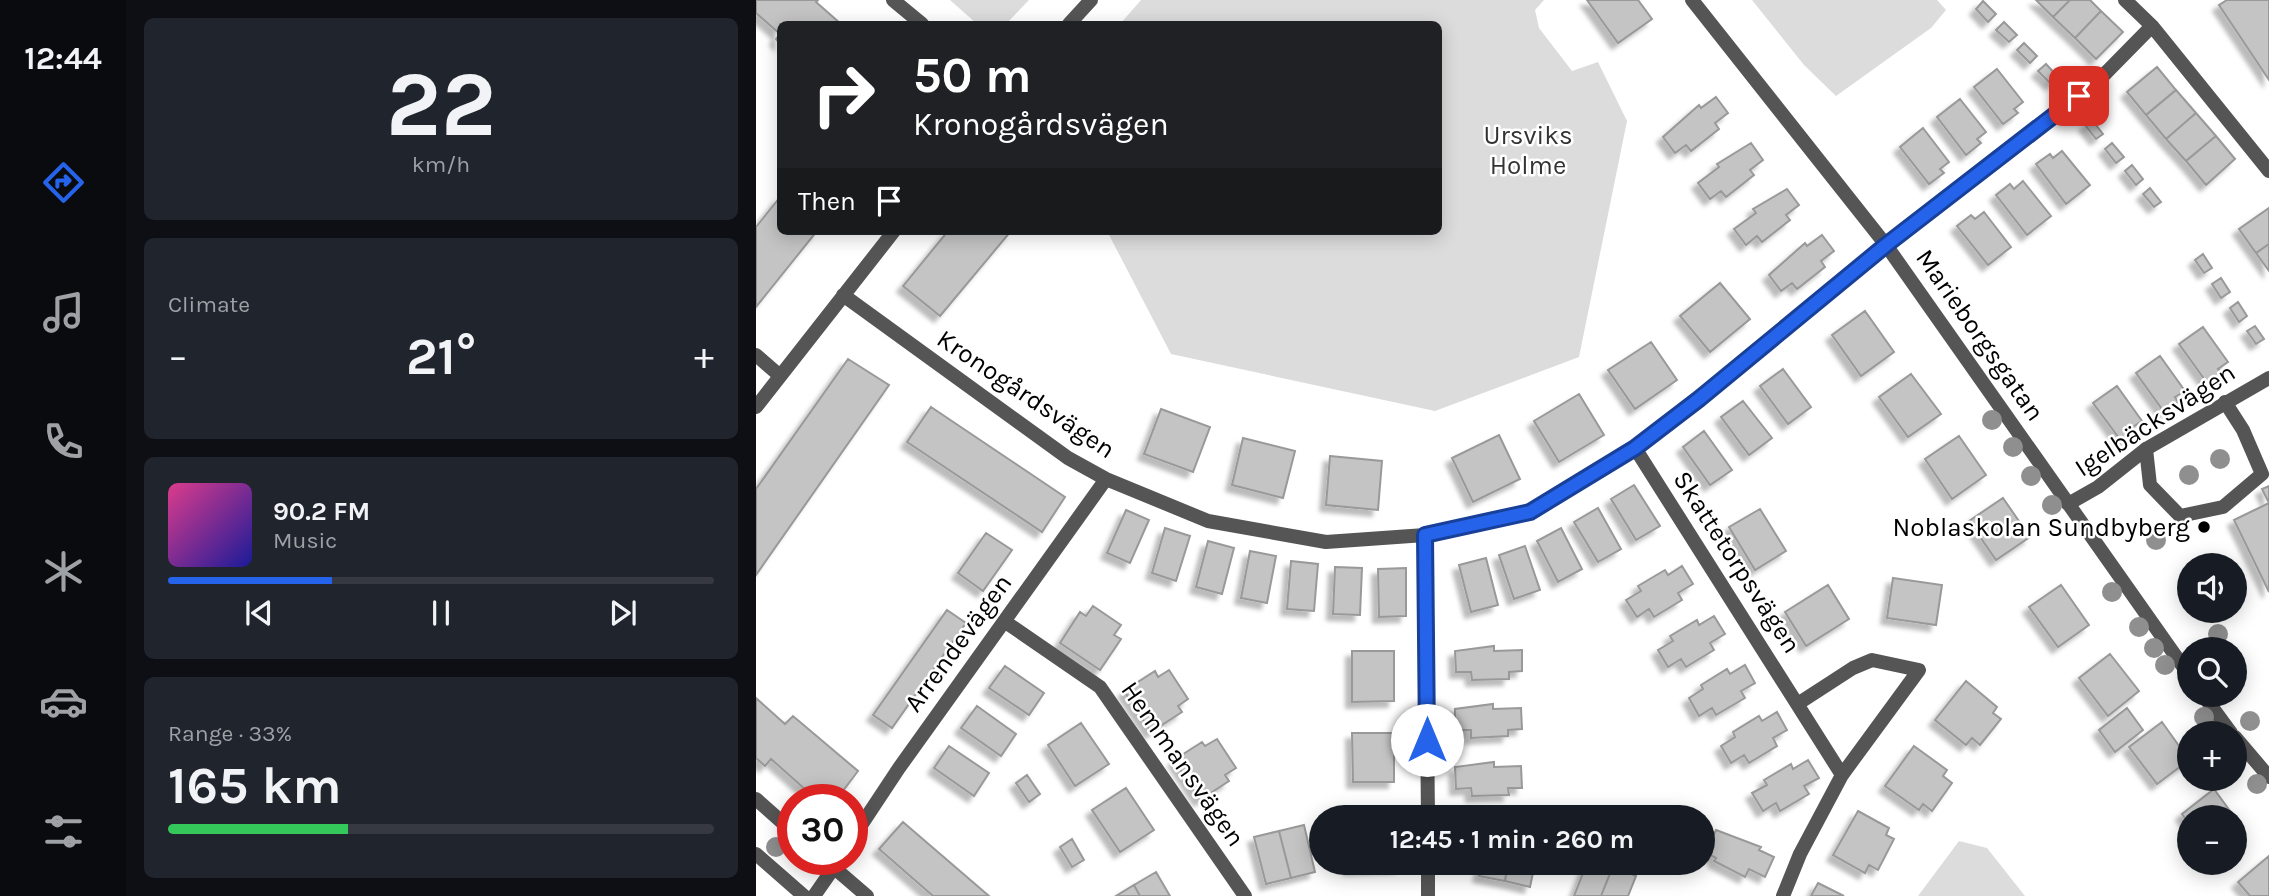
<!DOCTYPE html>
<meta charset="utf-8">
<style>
:root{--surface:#171b24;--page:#20242c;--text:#f1f3f6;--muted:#9ea1a6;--line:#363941;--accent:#2563eb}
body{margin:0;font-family:Karla,sans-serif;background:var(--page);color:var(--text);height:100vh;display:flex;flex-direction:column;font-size:26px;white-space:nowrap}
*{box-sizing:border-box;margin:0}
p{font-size:23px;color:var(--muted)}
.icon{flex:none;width:38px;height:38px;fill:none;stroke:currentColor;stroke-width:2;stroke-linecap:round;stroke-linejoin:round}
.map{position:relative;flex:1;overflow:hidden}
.drawer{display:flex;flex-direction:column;gap:18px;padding:18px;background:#0d0f14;width:630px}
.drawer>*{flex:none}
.hud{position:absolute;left:21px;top:21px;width:665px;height:214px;border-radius:10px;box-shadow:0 4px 18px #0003;background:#202124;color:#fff;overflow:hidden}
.buttons{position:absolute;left:1421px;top:553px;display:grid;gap:14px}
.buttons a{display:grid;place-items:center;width:70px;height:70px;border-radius:50%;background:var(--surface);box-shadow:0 4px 18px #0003;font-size:35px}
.speed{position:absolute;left:21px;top:784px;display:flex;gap:14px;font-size:35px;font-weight:700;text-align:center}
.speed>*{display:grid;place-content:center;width:91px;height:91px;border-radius:50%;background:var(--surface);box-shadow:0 4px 18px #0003;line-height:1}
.speed .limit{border:10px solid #d22;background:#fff;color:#111}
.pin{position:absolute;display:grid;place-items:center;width:60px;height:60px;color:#fff;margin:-30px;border-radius:14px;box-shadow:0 4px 10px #0006}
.me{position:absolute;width:77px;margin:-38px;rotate:0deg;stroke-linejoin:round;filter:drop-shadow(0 0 5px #0008)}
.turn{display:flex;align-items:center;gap:24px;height:147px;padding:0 21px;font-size:32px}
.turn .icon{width:91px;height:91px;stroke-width:2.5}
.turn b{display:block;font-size:49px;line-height:60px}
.then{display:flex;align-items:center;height:66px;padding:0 21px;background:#0003;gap:14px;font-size:26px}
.big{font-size:52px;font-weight:700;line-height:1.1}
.drawer .card{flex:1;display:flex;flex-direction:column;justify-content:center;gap:10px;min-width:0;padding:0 24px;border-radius:10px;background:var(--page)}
.drawer .dial{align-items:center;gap:0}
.dial b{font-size:91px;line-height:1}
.song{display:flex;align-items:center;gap:21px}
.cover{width:84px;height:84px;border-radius:10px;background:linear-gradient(135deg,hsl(330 70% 55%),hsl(240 70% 35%))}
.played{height:7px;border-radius:4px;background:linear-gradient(90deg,var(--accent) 30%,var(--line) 30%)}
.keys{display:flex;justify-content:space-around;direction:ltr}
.heat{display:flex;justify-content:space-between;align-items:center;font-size:38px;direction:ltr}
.charge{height:10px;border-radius:5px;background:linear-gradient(90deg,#34c759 33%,var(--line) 0)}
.trip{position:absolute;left:553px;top:805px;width:406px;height:70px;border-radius:35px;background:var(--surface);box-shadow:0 4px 18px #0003;font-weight:700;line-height:70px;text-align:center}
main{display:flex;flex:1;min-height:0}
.tab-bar{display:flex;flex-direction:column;width:126px;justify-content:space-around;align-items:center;background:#090b0e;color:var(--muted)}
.tab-bar .icon{width:49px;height:49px}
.tab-bar .active{color:var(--accent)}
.tab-bar b{font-size:32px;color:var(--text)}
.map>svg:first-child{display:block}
</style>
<main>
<nav class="tab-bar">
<b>12:44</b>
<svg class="icon active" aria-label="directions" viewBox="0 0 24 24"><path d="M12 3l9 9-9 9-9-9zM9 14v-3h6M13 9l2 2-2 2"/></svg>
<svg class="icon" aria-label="music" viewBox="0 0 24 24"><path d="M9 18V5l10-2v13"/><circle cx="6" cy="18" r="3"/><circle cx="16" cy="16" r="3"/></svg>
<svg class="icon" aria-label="phone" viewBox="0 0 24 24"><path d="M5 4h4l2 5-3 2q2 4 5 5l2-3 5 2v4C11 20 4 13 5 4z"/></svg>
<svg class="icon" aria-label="climate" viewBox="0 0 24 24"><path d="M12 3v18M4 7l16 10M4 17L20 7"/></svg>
<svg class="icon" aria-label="car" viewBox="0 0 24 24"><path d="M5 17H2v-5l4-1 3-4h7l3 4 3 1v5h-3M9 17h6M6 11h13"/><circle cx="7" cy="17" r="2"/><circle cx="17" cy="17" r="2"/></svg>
<svg class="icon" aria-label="filters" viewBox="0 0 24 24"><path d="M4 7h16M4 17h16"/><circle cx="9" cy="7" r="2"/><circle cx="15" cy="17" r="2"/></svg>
</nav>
<section class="drawer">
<div class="card dial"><b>22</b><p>km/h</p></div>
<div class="card"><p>Climate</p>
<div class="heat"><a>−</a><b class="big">21°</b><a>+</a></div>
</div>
<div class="card">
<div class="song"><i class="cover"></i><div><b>90.2 FM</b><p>Music</p></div></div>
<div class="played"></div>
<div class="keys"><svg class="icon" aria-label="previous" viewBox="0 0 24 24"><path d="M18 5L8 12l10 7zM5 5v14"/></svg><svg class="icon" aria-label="pause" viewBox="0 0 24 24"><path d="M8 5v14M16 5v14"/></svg><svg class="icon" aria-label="next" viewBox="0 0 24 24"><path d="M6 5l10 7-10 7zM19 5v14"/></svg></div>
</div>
<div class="card"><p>Range · 33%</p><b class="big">165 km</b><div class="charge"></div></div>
</section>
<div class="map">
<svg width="1513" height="896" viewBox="0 0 1513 896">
<defs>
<filter id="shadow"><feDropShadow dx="-6" dy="6" stdDeviation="2" flood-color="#0004"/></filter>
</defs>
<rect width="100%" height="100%" fill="#fff"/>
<path fill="#dcdcdc" d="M194 0H273L250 24H221Z
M385 0H788L779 10 783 28 816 71 842 62 871 121 823 357 679 411 415 354 351 231H682V24H364Z
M996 0H1181L1190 10 1175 28 1080 96 1048 65Z
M1203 841 1231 848 1269 896H1162Z"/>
<path fill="#c4c4c4" stroke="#999" stroke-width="2" filter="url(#shadow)" d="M0 0H62L60 2 85 24H24V44L20 39 24 34 0 13Z
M831 0H882L896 19 862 43Z
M1280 0H1314L1297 17Z
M1314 0H1334L1345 11 1319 38 1297 17Z
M1471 0H1513V80L1463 5Z
M1227 1 1240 14 1232 22 1220 9Z
M1345 11 1367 32 1340 59 1319 38Z
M1248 22 1261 35 1253 42 1240 30Z
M1268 43 1281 56 1274 63 1261 50Z
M1290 64 1302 77 1295 84 1282 71Z
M1401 67 1420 90 1390 115 1371 92Z
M1241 69 1267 102 1258 109 1262 113 1247 124 1218 87Z
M1420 90 1440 113 1410 139 1390 115Z
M960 97 972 113 959 123 963 129 935 151 930 145 919 153 907 137 943 105 945 108Z
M1204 99 1230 132 1221 139 1225 143 1210 155 1181 117Z
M1440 113 1460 136 1430 161 1410 139Z
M1336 120 1347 134 1340 139 1329 125Z
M1167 128 1193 162 1184 169 1188 173 1173 184 1144 147Z
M1460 136 1479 159 1450 185 1430 161Z
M995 143 1007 160 994 170 998 175 970 197 965 191 954 199 942 183 963 167 961 164Z
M1356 143 1368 157 1360 163 1349 149Z
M1306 151 1334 185 1310 204 1280 164 1294 154 1297 158Z
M1376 165 1387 179 1380 185 1369 171Z
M1267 181 1295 216 1271 235 1240 195 1254 184 1258 189Z
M1394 188 1405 202 1398 207 1387 194Z
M1031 189 1043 205 1030 215 1034 220 1006 242 1001 236 990 245 978 229 1000 213 997 209Z
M24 197V231H61L0 307V227Z
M1513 208V244L1500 253 1483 229Z
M1228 212 1255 247 1232 265 1201 226 1215 215 1219 219Z
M192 231H255L184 316 147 286Z
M1066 235 1078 251 1065 261 1069 267 1041 289 1036 283 1025 291 1013 275 1049 243 1051 246Z
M1513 244V271L1500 253Z
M1447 254 1456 268 1448 273 1439 260Z
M1465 278 1474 292 1465 298 1456 284Z
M964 283 994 319 954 352 924 316Z
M1482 302 1491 316 1483 322 1474 308Z
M1109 311 1138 352 1105 376 1076 335Z
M1499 326 1508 339 1500 344 1491 331Z
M1447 327 1472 362 1462 369 1466 373 1451 383 1423 344Z
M895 342 921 380 879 409 852 370Z
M1404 356 1429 391 1419 397 1422 402 1408 412 1380 373Z
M92 359 133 385 0 575V489Z
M1027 369 1055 407 1032 424 1004 386Z
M1155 374 1185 414 1152 437 1123 397Z
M1361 386 1386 421 1377 427 1380 432 1366 442 1337 403Z
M823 394 848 435 803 462 778 421Z
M987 401 1016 438 993 455 965 417Z
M175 407 309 497 286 532 151 442Z
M405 409 454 427 437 472 388 454Z
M948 431 976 470 954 485 927 447Z
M743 435 764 479 717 502 696 458Z
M1203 436 1230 475 1196 499 1169 459Z
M487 438 539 451 527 498 476 485Z
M574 456 626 461 622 510 570 505Z
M878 485 904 526 880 540 855 499Z
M1513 486V592L1478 520 1513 503 1506 489Z
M1247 498 1274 537 1240 560 1213 521Z
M842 508 865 549 842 562 818 522Z
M1004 509 1030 551 999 570 973 527Z
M370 510 393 520 374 563 351 553Z
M409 528 434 536 420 581 396 573Z
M805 528 826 569 802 582 781 541Z
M230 533 256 550 227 591 202 573Z
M452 541 478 548 466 594 440 587Z
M769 546 784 590 758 599 743 555Z
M494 551 520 556 511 603 485 598Z
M730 558 742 605 715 612 703 565Z
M535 561 562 564 558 611 531 609Z
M926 566 937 584 922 593 926 600 898 617 893 609 881 617 870 600 885 591 882 586 909 570 912 575Z
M579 567 606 568 604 615 577 614Z
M650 568V616L623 617 622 569Z
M1137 578 1186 585 1180 625 1131 618Z
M1072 585 1093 619 1050 646 1029 612Z
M1305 585 1333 625 1302 647 1273 607Z
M337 606 365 625 358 635 365 639 344 670 304 643 324 612 330 616Z
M191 610 210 623 136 728 117 715Z
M958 616 969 634 954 643 958 650 930 667 925 659 912 667 902 650 917 641 914 636 941 620 943 625Z
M738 646V651L766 650V671L753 672V679L716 680 715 672H700L699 651Z
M596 651H638V701L596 702Z
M1354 654 1383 691 1352 716 1323 678Z
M989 665 999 683 985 691 989 698 960 715 956 708 943 716 933 698 947 689 945 685 971 669 974 674Z
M249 666 288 693 273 715 233 688Z
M413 670 432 699 422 706 426 712 395 732 368 691 399 671 402 677Z
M1210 681 1241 707 1237 713 1245 719 1224 745 1216 738 1210 745 1179 720Z
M0 698 29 724 37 716 102 771 80 800H61L15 759 9 766 0 758Z
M737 704V709L765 708 766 729 752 730V736L715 738V730H699V709Z
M221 706 260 734 245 756 205 728Z
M1371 708 1387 730 1359 752 1343 730Z
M1021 712 1031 730 1017 738 1021 746 993 763 988 755 975 763 965 746 979 737 977 732 1003 716 1006 721Z
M1406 722 1433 760 1401 784 1373 747Z
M325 723 353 764 319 786 292 745Z
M596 733H638V782H597Z
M461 739 480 768 469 775 473 781 444 800 418 760 446 742 449 746Z
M193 746 233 773 218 796 178 768Z
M1158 746 1191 770 1187 776 1196 783 1176 811 1167 804 1163 810 1129 786Z
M1052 760 1063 778 1048 786 1053 794 1024 811 1020 803 1007 811 996 793 1011 785 1008 780 1035 764 1037 769Z
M738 762V767L765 766 766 788H752L753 795 716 796 715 788 700 789 699 767Z
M271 775 284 794 273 802 260 783Z
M370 788 398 830 364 852 336 810Z
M1458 789 1488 830 1479 837V817H1433V824L1426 814Z
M1102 811 1133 828 1130 835 1138 839 1122 870 1113 865 1109 873 1077 855Z
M147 822 233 896H177L123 849Z
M548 825 559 872 535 878 523 831Z
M960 830 1005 847 1003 850 1018 857 1009 877 993 869 989 877 958 861 960 858 949 852Z
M523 831 535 878 510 884 498 837Z
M316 839 328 860 316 867 304 847Z
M1513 856V896H1494L1482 882Z
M594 863H619V868L594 869Z
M619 863H645V867L619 868Z
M726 863H752L749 881 723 876Z
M752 863H779L774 887 749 881Z
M831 863 857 866 845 896H818Z
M857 866 880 876 872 896H845Z
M400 872 414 896H384L378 885Z
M1062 883 1088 896H1055Z
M378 885 384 896H360Z"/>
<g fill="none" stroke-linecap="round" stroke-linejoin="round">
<path stroke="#555" stroke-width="14" d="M1390 449 1394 485 1424 516 1467 507 1506 474 1487 430 1469 402"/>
<path stroke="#555" stroke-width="14" d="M137 0 166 24
M936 0 1130 245 1433 675
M1369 0 1396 26 1513 171
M313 24 335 0
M87 295 312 458 350 479 452 521 570 542 669 535 774 511 879 448 943 399 1130 245 1337 86 1396 26
M0 355 23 375
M0 407 138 231
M879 448 1086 775
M1312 504 1342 487 1390 449 1513 378
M669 535 672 817
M248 621 344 687 489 896
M1447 695 1475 733
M1479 737 1513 777
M0 799 37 832
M96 839 143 768 350 479
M0 854 48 896
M68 859 111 896
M672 863V896
M58 896 83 860
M1027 896 1044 854 1086 775 1163 670 1116 660 1097 668 1043 703"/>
</g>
<g fill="#8f8f8f">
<circle cx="1236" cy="420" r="10"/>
<circle cx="1257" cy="447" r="10"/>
<circle cx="1464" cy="459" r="10"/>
<circle cx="1433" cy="475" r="10"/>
<circle cx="1275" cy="476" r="10"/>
<circle cx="1296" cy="505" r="10"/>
<circle cx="1400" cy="540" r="10"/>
<circle cx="1356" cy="592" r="10"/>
<circle cx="1383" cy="627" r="10"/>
<circle cx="1462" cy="634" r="10"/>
<circle cx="1398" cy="648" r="10"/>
<circle cx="1409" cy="665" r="10"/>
<circle cx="1448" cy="717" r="10"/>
<circle cx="1494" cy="721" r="10"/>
<circle cx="1501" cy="784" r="10"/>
<circle cx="20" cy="847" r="10"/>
</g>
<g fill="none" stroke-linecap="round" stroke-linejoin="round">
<defs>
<path id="route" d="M671 740 669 535 774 512 879 448 943 399 1130 245 1323 96"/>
</defs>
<use href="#route" stroke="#184099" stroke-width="18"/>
<use href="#route" stroke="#2563eb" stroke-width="12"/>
</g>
<circle fill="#000" stroke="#fff" stroke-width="2.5" cx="1448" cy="527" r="7"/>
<g text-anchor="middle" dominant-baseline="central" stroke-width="5" stroke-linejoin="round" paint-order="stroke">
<g font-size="26" fill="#333" stroke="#fff">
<text x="772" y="135">Ursviks<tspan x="772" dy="30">Holme</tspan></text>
</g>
<g font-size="26" fill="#000" stroke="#fff">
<text transform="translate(1224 335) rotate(55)">Marieborgsgatan</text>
<text transform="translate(270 394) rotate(34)">Kronogårdsvägen</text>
<text transform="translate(1399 420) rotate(-33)">Igelbäcksvägen</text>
<text transform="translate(981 562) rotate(57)">Skattetorpsvägen</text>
<text transform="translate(202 643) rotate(-54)">Arrendevägen</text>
<text transform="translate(427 764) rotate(55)">Hemmansvägen</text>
</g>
<g font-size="26" fill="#000" stroke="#fff" text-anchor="end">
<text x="1434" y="527">Noblaskolan Sundbyberg</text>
</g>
</g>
</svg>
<div class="buttons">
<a><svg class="icon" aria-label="sound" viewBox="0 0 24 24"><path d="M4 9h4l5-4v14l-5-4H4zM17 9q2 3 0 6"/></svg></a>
<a><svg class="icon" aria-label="search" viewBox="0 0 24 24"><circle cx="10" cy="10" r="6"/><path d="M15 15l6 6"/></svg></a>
<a>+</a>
<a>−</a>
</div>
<div class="speed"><div class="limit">30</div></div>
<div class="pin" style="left:1323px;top:96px;background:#d93025"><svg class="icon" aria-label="arrive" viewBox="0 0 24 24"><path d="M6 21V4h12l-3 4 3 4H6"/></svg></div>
<svg class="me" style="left:671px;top:740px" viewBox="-20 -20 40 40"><circle r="19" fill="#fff"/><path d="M0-13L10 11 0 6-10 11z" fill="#2563eb"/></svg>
<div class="trip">12:45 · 1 min · 260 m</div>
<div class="hud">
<div class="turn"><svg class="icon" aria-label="right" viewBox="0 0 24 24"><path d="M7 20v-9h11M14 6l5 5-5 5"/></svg><div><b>50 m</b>Kronogårdsvägen</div></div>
<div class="then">Then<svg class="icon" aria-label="arrive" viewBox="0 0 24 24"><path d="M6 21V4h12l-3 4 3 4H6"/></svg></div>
</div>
</div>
</main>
